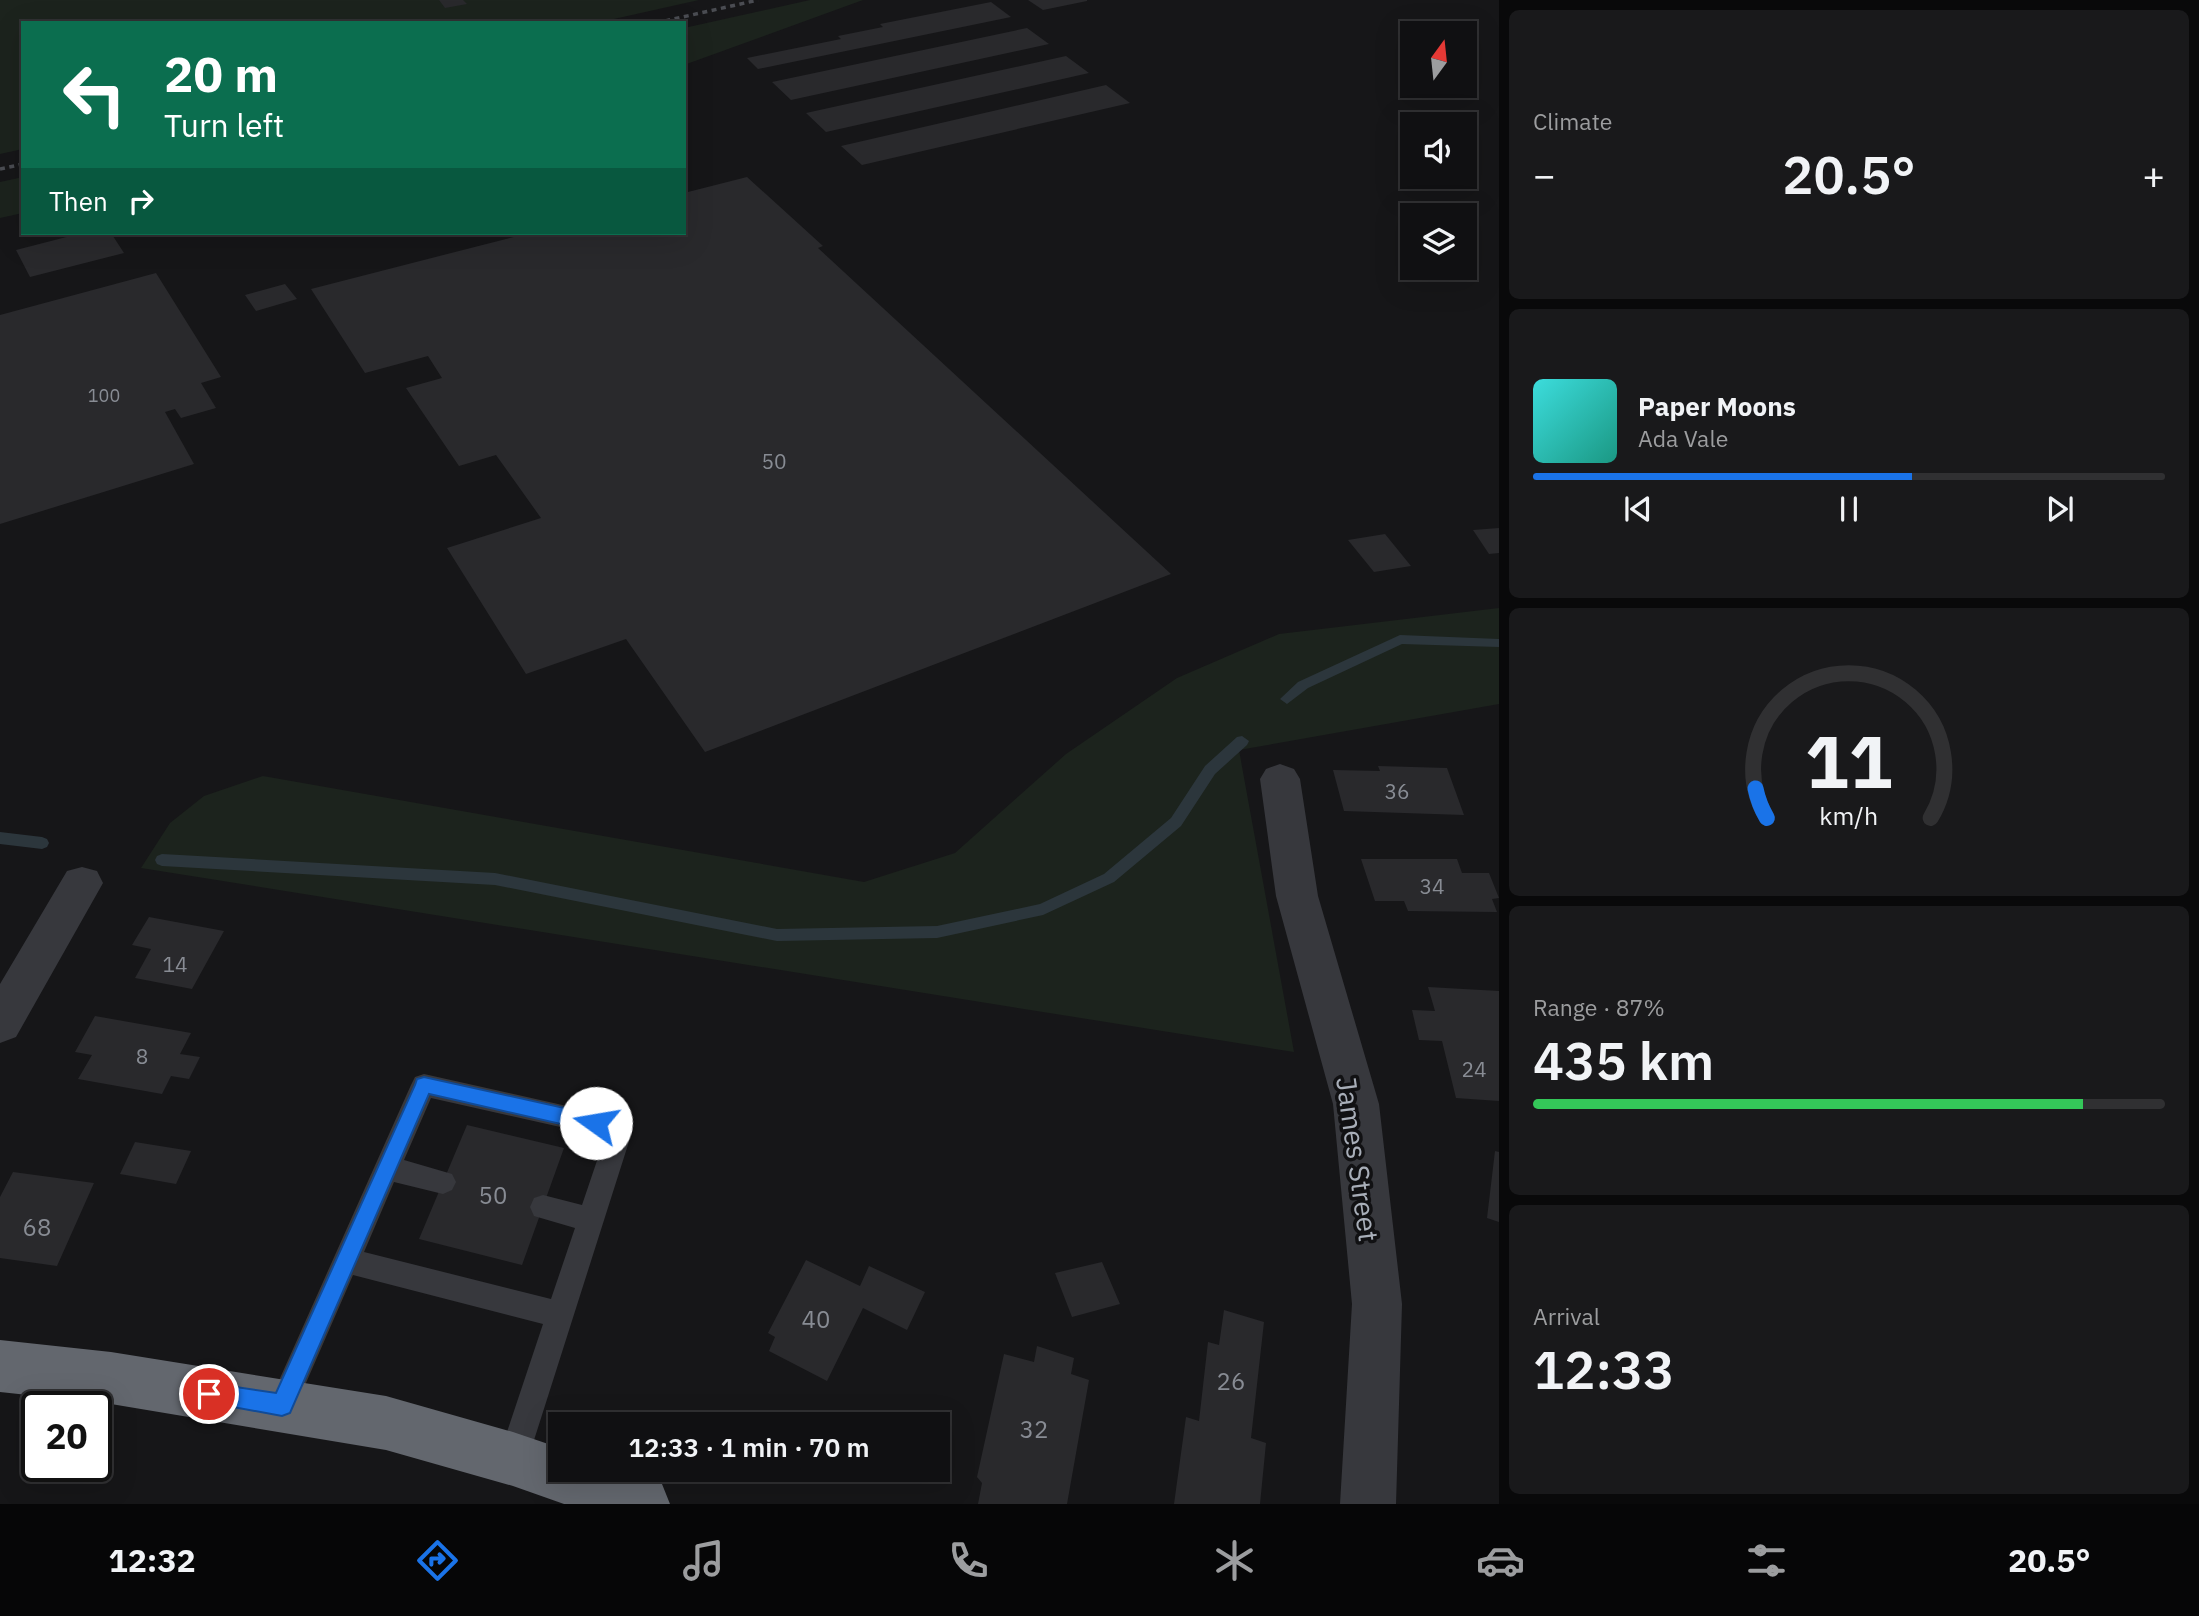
<!DOCTYPE html>
<meta charset="utf-8">
<style>
:root{--surface:#101012;--page:#19191b;--text:#f1f3f6;--muted:#9c9d9f;--line:#303032;--accent:#1a73e8}
body{margin:0;font-family:"IBM Plex Sans",sans-serif;background:var(--page);color:var(--text);height:100vh;display:flex;flex-direction:column;font-size:26px;white-space:nowrap}
*{box-sizing:border-box;margin:0}
p{font-size:23px;color:var(--muted)}
.icon{flex:none;width:38px;height:38px;fill:none;stroke:currentColor;stroke-width:2;stroke-linecap:round;stroke-linejoin:round}
.map{position:relative;flex:1;overflow:hidden}
.sheet{display:flex;flex-direction:column;gap:10px;padding:10px;background:#09090a;width:700px}
.sheet>*{flex:none}
.top-card{position:absolute;left:21px;top:21px;width:665px;height:214px;border-radius:0px;box-shadow:0 7px 28px #0002,0 0 0 2px var(--line);background:#0b6e4f;color:#fff;overflow:hidden}
.needle{width:46px;rotate:15deg}
.fabs{position:absolute;left:1400px;top:21px;display:grid;gap:14px}
.fabs a{display:grid;place-items:center;width:77px;height:77px;border-radius:0px;background:var(--surface);box-shadow:0 7px 28px #0002,0 0 0 2px var(--line);font-size:35px}
.speed{position:absolute;left:21px;top:1391px;display:flex;gap:14px;font-size:35px;font-weight:700;text-align:center}
.speed>*{display:grid;place-content:center;width:91px;height:91px;border-radius:50%;background:var(--surface);box-shadow:0 7px 28px #0002,0 0 0 2px var(--line);line-height:1}
.speed .limit{border:4px solid #111;border-radius:10px;background:#fff;color:#111}
.pin{position:absolute;display:grid;place-items:center;width:60px;height:60px;color:#fff;margin:-30px;border:4px solid #fff;border-radius:50%;box-shadow:0 2px 7px #0007}
.me{position:absolute;width:77px;margin:-38px;rotate:283deg;stroke-linejoin:round;filter:drop-shadow(0 0 5px #0008)}
.turn{display:flex;align-items:center;gap:24px;height:147px;padding:0 28px;font-size:32px}
.turn .icon{width:91px;height:91px;stroke-width:2.5}
.turn b{display:block;font-size:49px;line-height:60px}
.then{display:flex;align-items:center;height:66px;padding:0 28px;background:#0003;gap:14px;font-size:26px}
.big{font-size:52px;font-weight:600;line-height:1.1}
.sheet .card{flex:1;display:flex;flex-direction:column;justify-content:center;gap:10px;min-width:0;padding:0 24px;border-radius:10px;background:var(--page)}
.sheet .dial{align-items:center;gap:0}
.dial svg{height:182px;overflow:visible;fill:none;stroke:var(--line);stroke-width:7;stroke-linecap:round;text-anchor:middle}
.dial text{fill:var(--text);stroke:none}
.song{display:flex;align-items:center;gap:21px}
.cover{width:84px;height:84px;border-radius:10px;background:linear-gradient(135deg,hsl(180 70% 55%),hsl(170 70% 35%))}
.played{height:7px;border-radius:4px;background:linear-gradient(90deg,var(--accent) 60%,var(--line) 60%)}
.keys{display:flex;justify-content:space-around;direction:ltr}
.heat{display:flex;justify-content:space-between;align-items:center;font-size:38px;direction:ltr}
.charge{height:10px;border-radius:5px;background:linear-gradient(90deg,#34c759 87%,var(--line) 0)}
.trip{position:absolute;left:548px;top:1412px;width:402px;height:70px;border-radius:0px;background:var(--surface);box-shadow:0 7px 28px #0002,0 0 0 2px var(--line);font-weight:600;line-height:70px;text-align:center}
.tabs{display:flex;height:112px;justify-content:space-around;align-items:center;background:#060607;color:var(--muted)}
.tabs .icon{width:49px;height:49px}
.tabs .selected{color:var(--accent)}
.tabs b{font-size:32px;color:var(--text)}
main{display:flex;flex:1;min-height:0}
.map>svg:first-child{display:block}
</style>
<main>
<div class="map">
<svg width="1499" height="1504" viewBox="0 0 1499 1504">
<rect width="100%" height="100%" fill="#161618"/>
<path fill="#1c231d" d="M0 0H699L596 23H23V149L0 154Z
M810 0H863L684 65V28Z
M23 177V213L0 218V182Z
M1499 608V704L1239 750 1294 1052 141 868 170 823 204 796 263 776 864 882 955 853 1066 754 1177 678 1279 634Z"/>
<g fill="none" stroke-linecap="round" stroke-linejoin="round">
<path fill="#2c363c" fill-rule="evenodd" d="M1400 635 1499 639V647L1402 644 1308 688 1287 704 1280 699 1298 682Z
M1242 736 1249 741 1247 745 1215 774 1181 826 1114 882 1043 915 937 938 777 941 495 885 162 866 157 864 155 860 157 856 162 854 495 873 777 929 937 926 1040 904 1104 874 1171 818 1205 766 1237 737Z
M0 832 42 837 47 839 49 843 47 847 42 849 0 844Z"/>
</g>
<path fill="#29292c" d="M439 0H463L467 4 445 8Z
M1028 0H1087V1L1043 10Z
M991 2 1011 17 758 69 747 58 841 39 838 36 883 27 880 24Z
M1027 28 1049 44 791 100 772 82Z
M1066 56 1089 73 826 132 806 113Z
M1106 85 1130 103 862 165 841 146Z
M747 177 823 246 818 248 1171 574 705 752 626 639 526 674 447 548 541 518 496 455 459 466 406 388 442 378 428 356 365 373 311 289 529 233H684V193Z
M82 233H111L124 253 30 277 16 250Z
M156 273 221 377 201 383 216 408 181 418 175 409 165 412 194 464 0 524V315Z
M285 284 297 299 256 311 245 295Z
M1499 528V553L1489 554 1473 530Z
M1385 534 1411 566 1374 572 1348 540Z
M1378 766 1447 768 1464 815 1344 811 1333 770 1380 771Z
M1361 859H1457L1462 873H1489L1499 898 1492 899 1497 912 1408 911 1404 901H1375Z
M149 917 224 931 192 989 135 978 151 949 132 945Z
M1428 987 1499 991V1101L1456 1098 1442 1041 1419 1040 1412 1010 1435 1011Z
M95 1016 191 1033 180 1054 200 1057 189 1079 171 1076 162 1094 78 1079 92 1055 75 1052Z
M467 1125 564 1148 522 1265 419 1239Z
M135 1142 191 1151 176 1184 120 1174Z
M1495 1151 1499 1152V1222L1487 1218Z
M13 1172 94 1183 57 1266 0 1258V1197Z
M806 1260 860 1286 869 1266 925 1292 907 1330 863 1308 827 1381 769 1351 775 1337 768 1333Z
M1102 1262 1120 1304 1072 1317 1055 1273Z
M1224 1310 1264 1322 1251 1438 1266 1443 1260 1504H1174L1186 1417 1199 1421 1208 1342 1219 1345Z
M1037 1346 1074 1358 1071 1374 1089 1380 1067 1504H978L982 1483 977 1477 1004 1354 1034 1362Z"/>
<g fill="none" stroke-linecap="round" stroke-linejoin="round">
<path fill="#37383d" fill-rule="evenodd" d="M424 1074 620 1118 629 1121 633 1129 528 1459 523 1469 513 1474 503 1469 498 1459 543 1324 353 1275 292 1415 282 1419 272 1415 268 1405 411 1085 415 1077ZM431 1098 605 1137 582 1205 543 1195 534 1198 530 1207 534 1216 575 1228 551 1299 364 1252 394 1182 443 1194 452 1190 456 1182 452 1174 404 1160Z"/>
<path fill="#37383d" fill-rule="evenodd" d="M1280 764 1294 769 1300 779 1318 896 1379 1104 1402 1304 1396 1504H1340L1352 1304 1333 1104 1276 896 1260 779 1266 769Z
M82 867 97 871 103 883 16 1037 0 1043V984L67 871Z"/>
<path fill="#63676e" fill-rule="evenodd" d="M0 1340 111 1352 386 1396 513 1432 560 1448V1470H623L662 1484 670 1504H564L513 1486 386 1450 111 1404 0 1392Z"/>
<path stroke="#4a4c52" stroke-width="3.5" stroke-dasharray="5 4.5" stroke-linecap="butt" d="M656 23 758 0
M0 169 23 164"/>
</g>
<path fill="#1a73e8" stroke="#114b97" stroke-width="2" d="M424 1077 596 1115 603 1117 605 1123 603 1129 596 1132 429 1094 290 1413 282 1416 201 1401 198 1394 201 1386 209 1383 276 1393 415 1085 417 1079Z"/>
<g text-anchor="middle" dominant-baseline="central" stroke-width="7" stroke-linejoin="round" paint-order="stroke">
<g font-size="18" fill="#888c94">
<text x="104" y="395">100</text>
</g>
<g font-size="21" fill="#888c94">
<text x="774" y="461">50</text>
<text x="1397" y="791">36</text>
<text x="1432" y="886">34</text>
<text x="175" y="964">14</text>
<text x="142" y="1056">8</text>
<text x="1474" y="1069">24</text>
</g>
<g font-size="24" fill="#888c94">
<text x="493" y="1195">50</text>
<text x="37" y="1227">68</text>
<text x="816" y="1319">40</text>
<text x="1231" y="1381">26</text>
<text x="1034" y="1429">32</text>
</g>
<g font-size="28" fill="#a8aeb8" stroke="#111113">
<text transform="translate(1358 1159) rotate(82)">James Street</text>
</g>
</g>
</svg>
<div class="fabs">
<a><svg class="needle" viewBox="-14 -14 28 28"><path d="M0-13l5 13h-10z" fill="#e53935"/><path d="M0 13l5-13h-10z" fill="#9c9d9f"/></svg></a>
<a><svg class="icon" aria-label="sound" viewBox="0 0 24 24"><path d="M4 9h4l5-4v14l-5-4H4zM17 9q2 3 0 6"/></svg></a>
<a><svg class="icon" aria-label="layers" viewBox="0 0 24 24"><path d="M12 4l9 5-9 5-9-5zM3 14l9 5 9-5"/></svg></a>
</div>
<div class="speed"><div class="limit">20</div></div>
<div class="pin" style="left:209px;top:1394px;background:#d93025"><svg class="icon" aria-label="arrive" viewBox="0 0 24 24"><path d="M6 21V4h12l-3 4 3 4H6"/></svg></div>
<svg class="me" style="left:596px;top:1123px" viewBox="-20 -20 40 40"><circle r="19" fill="#fff"/><path d="M0-13L10 11 0 6-10 11z" fill="#1a73e8"/></svg>
<div class="trip">12:33 · 1 min · 70 m</div>
<div class="top-card">
<div class="turn"><svg class="icon" aria-label="left" viewBox="0 0 24 24"><path d="M17 20v-9H6M10 6l-5 5 5 5"/></svg><div><b>20 m</b>Turn left</div></div>
<div class="then">Then<svg class="icon" aria-label="right" viewBox="0 0 24 24"><path d="M7 20v-9h11M14 6l5 5-5 5"/></svg></div>
</div>
</div>
<section class="sheet">
<div class="card"><p>Climate</p>
<div class="heat"><a>−</a><b class="big">20.5°</b><a>+</a></div>
</div>
<div class="card">
<div class="song"><i class="cover"></i><div><b>Paper Moons</b><p>Ada Vale</p></div></div>
<div class="played"></div>
<div class="keys"><svg class="icon" aria-label="previous" viewBox="0 0 24 24"><path d="M18 5L8 12l10 7zM5 5v14"/></svg><svg class="icon" aria-label="pause" viewBox="0 0 24 24"><path d="M8 5v14M16 5v14"/></svg><svg class="icon" aria-label="next" viewBox="0 0 24 24"><path d="M6 5l10 7-10 7zM19 5v14"/></svg></div>
</div>
<div class="card dial"><svg viewBox="0 0 100 80">
<path d="M14 69A42 42 0 1 1 86 69"/>
<path d="M14 69A42 42 0 0 1 9 56" stroke="#1a73e8"/>
<text x="50" y="56" font-size="32" font-weight="700">11</text>
<text x="50" y="72" font-size="11">km/h</text>
</svg></div>
<div class="card"><p>Range · 87%</p><b class="big">435 km</b><div class="charge"></div></div>
<div class="card"><p>Arrival</p><b class="big">12:33</b></div>
</section>
</main>
<nav class="tabs">
<b>12:32</b>
<svg class="icon selected" aria-label="directions" viewBox="0 0 24 24"><path d="M12 3l9 9-9 9-9-9zM9 14v-3h6M13 9l2 2-2 2"/></svg>
<svg class="icon" aria-label="music" viewBox="0 0 24 24"><path d="M9 18V5l10-2v13"/><circle cx="6" cy="18" r="3"/><circle cx="16" cy="16" r="3"/></svg>
<svg class="icon" aria-label="phone" viewBox="0 0 24 24"><path d="M5 4h4l2 5-3 2q2 4 5 5l2-3 5 2v4C11 20 4 13 5 4z"/></svg>
<svg class="icon" aria-label="climate" viewBox="0 0 24 24"><path d="M12 3v18M4 7l16 10M4 17L20 7"/></svg>
<svg class="icon" aria-label="car" viewBox="0 0 24 24"><path d="M5 17H2v-5l4-1 3-4h7l3 4 3 1v5h-3M9 17h6M6 11h13"/><circle cx="7" cy="17" r="2"/><circle cx="17" cy="17" r="2"/></svg>
<svg class="icon" aria-label="filters" viewBox="0 0 24 24"><path d="M4 7h16M4 17h16"/><circle cx="9" cy="7" r="2"/><circle cx="15" cy="17" r="2"/></svg>
<b>20.5°</b>
</nav>
